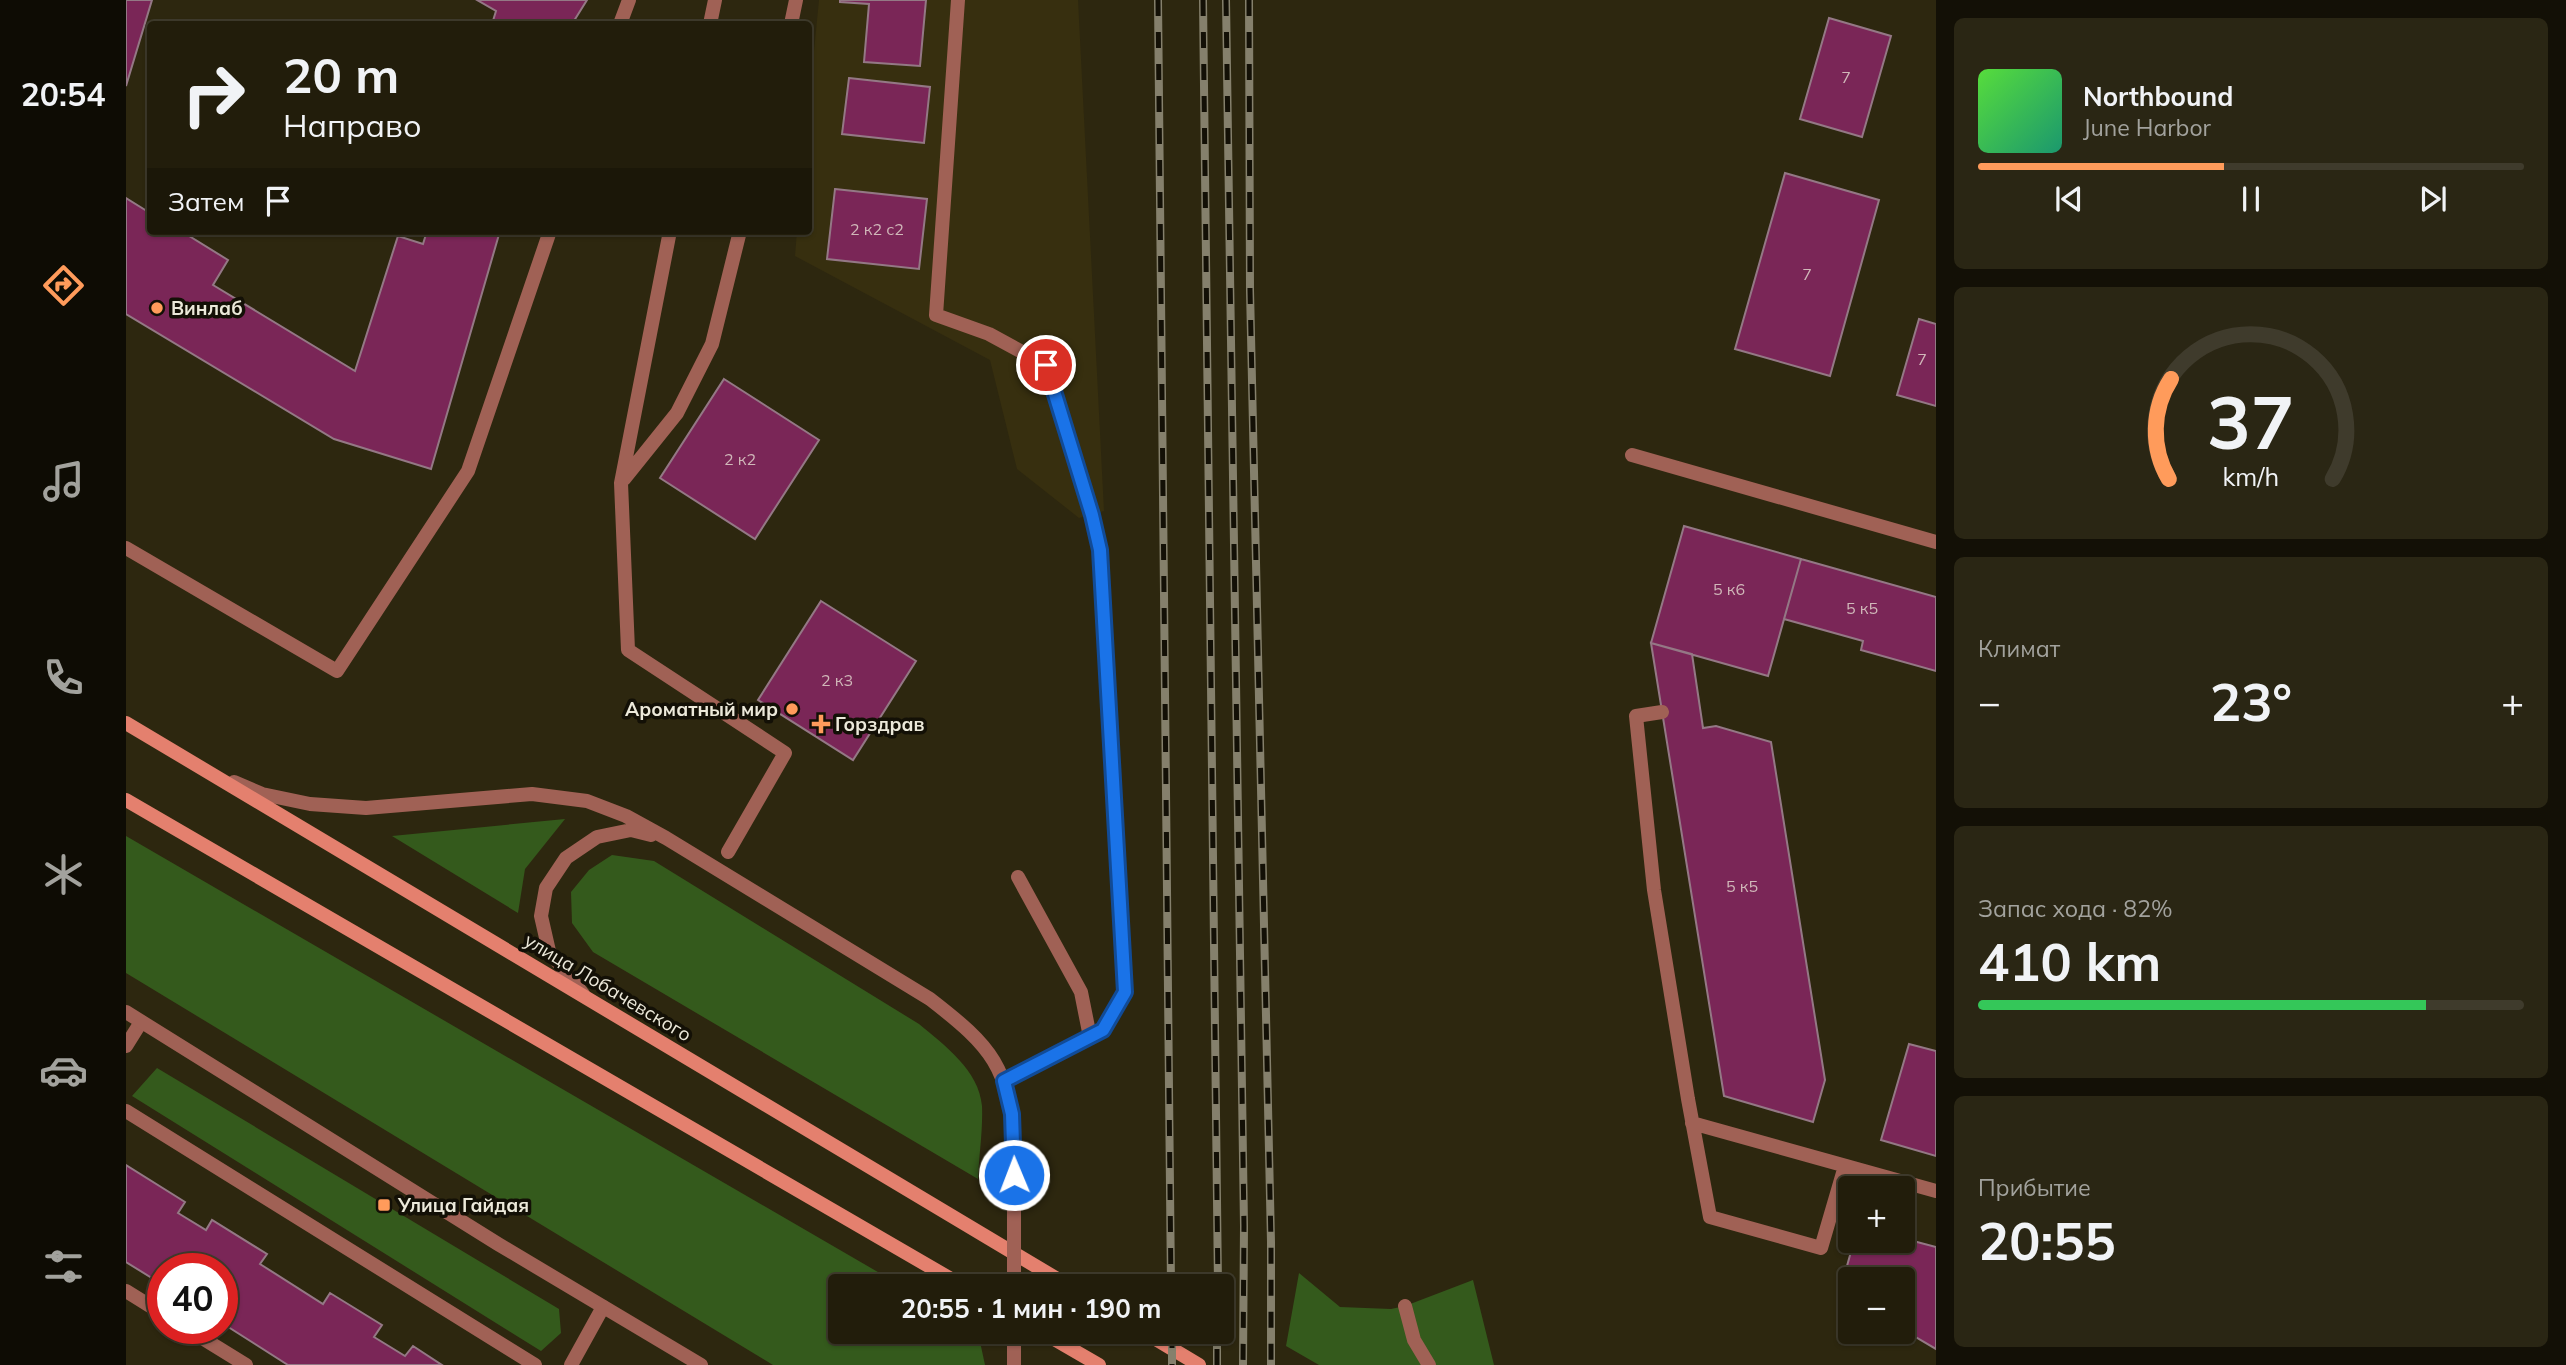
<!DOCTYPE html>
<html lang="ru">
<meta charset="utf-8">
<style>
:root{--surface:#221d0b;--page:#2a2614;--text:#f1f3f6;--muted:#a2a29d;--line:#3f3b2c;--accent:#ff9b5b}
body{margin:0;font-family:Mulish,sans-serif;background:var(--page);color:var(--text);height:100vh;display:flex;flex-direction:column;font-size:26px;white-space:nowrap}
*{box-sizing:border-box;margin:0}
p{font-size:23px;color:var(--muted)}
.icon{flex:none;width:38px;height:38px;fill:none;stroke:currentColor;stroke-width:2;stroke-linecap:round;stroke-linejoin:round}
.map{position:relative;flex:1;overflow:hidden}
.sheet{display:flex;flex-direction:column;gap:18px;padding:18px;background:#131006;width:630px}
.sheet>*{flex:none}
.top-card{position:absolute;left:21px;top:21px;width:665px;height:214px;border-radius:7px;box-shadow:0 2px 5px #0004,0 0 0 2px var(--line);background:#221d0b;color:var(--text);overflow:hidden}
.buttons{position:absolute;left:1712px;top:1176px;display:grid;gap:14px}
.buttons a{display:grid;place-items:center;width:77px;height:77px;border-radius:7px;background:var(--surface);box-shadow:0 2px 5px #0004,0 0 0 2px var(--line);font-size:35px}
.speed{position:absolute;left:21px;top:1253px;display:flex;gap:14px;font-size:35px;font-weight:700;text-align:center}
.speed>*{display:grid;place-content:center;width:91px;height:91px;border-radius:50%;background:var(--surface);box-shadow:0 2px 5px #0004,0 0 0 2px var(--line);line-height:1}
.speed .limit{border:10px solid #d22;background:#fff;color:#111}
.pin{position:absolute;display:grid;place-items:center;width:60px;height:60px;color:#fff;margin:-30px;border:4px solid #fff;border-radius:50%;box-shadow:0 2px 7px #0007}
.me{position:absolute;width:77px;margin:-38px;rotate:359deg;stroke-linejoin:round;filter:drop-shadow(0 0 5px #0008)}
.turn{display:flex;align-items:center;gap:24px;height:147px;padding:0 21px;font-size:32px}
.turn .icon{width:91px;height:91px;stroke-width:2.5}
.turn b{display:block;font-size:49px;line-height:60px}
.then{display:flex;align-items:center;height:66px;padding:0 21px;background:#0003;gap:14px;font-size:26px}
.big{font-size:52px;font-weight:700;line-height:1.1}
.sheet .tile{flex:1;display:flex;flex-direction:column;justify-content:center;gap:10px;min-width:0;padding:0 24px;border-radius:10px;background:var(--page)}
.sheet .dial{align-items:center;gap:0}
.dial svg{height:182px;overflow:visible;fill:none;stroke:var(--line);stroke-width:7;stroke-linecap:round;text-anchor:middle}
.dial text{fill:var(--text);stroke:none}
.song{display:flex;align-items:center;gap:21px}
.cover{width:84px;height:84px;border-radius:10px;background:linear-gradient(135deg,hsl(110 70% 55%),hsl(160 70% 35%))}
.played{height:7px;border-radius:4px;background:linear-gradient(90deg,var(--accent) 45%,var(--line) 45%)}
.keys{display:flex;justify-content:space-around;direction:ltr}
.heat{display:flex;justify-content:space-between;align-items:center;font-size:38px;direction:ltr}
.charge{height:10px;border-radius:5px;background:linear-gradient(90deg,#34c759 82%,var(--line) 0)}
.trip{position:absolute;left:702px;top:1274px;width:406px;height:70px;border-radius:7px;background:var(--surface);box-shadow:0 2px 5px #0004,0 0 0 2px var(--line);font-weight:700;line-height:70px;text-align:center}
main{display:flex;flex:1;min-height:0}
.menu{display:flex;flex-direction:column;width:126px;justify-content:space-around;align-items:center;background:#0e0c04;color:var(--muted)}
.menu .icon{width:49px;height:49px}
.menu .current{color:var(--accent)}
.menu b{font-size:32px;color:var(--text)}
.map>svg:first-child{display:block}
</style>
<main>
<nav class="menu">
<b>20:54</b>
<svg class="icon current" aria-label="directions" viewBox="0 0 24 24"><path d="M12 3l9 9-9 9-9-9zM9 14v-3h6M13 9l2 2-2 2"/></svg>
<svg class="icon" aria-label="music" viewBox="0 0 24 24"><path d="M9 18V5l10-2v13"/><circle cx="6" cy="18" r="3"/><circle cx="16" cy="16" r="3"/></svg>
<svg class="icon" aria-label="phone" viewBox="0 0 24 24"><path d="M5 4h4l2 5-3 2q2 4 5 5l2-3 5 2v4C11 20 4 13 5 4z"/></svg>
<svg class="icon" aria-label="climate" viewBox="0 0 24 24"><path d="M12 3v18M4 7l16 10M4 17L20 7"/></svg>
<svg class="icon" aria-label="car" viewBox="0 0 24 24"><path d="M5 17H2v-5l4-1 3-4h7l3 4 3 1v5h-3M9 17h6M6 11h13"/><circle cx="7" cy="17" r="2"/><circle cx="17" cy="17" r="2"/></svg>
<svg class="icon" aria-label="filters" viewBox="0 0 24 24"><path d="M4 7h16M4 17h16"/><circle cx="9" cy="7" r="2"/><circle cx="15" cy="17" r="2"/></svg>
</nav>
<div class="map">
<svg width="1810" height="1365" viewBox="0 0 1810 1365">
<rect width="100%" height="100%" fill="#2d270f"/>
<path fill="#372f0f" d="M693 0H952L978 511 953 518 891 469 864 360 669 256 671 231H682V112Z"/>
<path fill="#345a1c" d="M439 819 399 869 392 913 266 836Z
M0 836 776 1286H714V1332H847L853 1337 859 1365H647L0 973Z
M486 855 528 861 793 1024C818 1045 853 1070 856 1106 857 1130 853 1155 852 1179L467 952 446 923 445 892 463 870Z
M31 1068 433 1309 435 1333 415 1351 6 1096Z
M1173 1273 1214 1307 1265 1309 1279 1306 1347 1280 1368 1365H1193L1160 1346Z"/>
<path fill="#7a2657" stroke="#947885" stroke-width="2" d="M0 0H26L0 86Z
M351 0H461L446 24H366L370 11Z
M714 0H800L794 66 738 62 743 4 714 2Z
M1703 18 1765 36 1736 137 1674 119Z
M723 78 804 87 798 143 716 134Z
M1659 173 1753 200 1704 376 1609 349Z
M709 189 801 199 793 269 701 259Z
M0 198 24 213V231H55L102 260 87 285 229 371 272 236 297 244 301 231H374L305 469 208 439 0 314Z
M1793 319 1810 324V406L1771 395Z
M1793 319 1810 324V406L1771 395Z
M598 379 693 440 629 539 534 478Z
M1558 526 1675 559 1642 676 1525 643Z
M1675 559 1810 597V671L1735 650 1737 641 1658 619Z
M695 601 790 661 727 760 632 700Z
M1525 643 1566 654 1577 728 1590 726 1645 742 1699 1080 1687 1122 1598 1096Z
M1783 1044 1810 1051V1156L1755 1140Z
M0 1165 59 1202 52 1213 80 1230 86 1220 141 1254 134 1264 197 1304 204 1293 256 1325 248 1337 279 1356 287 1346 316 1365H162L96 1323V1269H37V1285L0 1262Z
M1776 1238 1810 1247V1349L1776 1329V1279H1724V1297L1714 1291 1728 1241 1747 1244 1748 1241H1776Z"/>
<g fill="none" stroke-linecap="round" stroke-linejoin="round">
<path stroke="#a06155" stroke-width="14" d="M832 0 810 315 863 334 920 365 966 515 974 550 999 992 977 1030 878 1081
M494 24 503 0
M584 24 589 0
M665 24 670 0
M544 231 495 483 502 650 659 753 602 852
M1506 455 1810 542
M498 479 551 413 586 344 614 231
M0 548 211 671 342 471 424 231
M1536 712 1510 716 1528 890 1562 1099 1584 1217 1695 1248 1719 1166
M892 877 955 992 964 1037
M0 1046 15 1022
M0 1111 409 1365
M1566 1123 1810 1191
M0 1291 37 1314
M1279 1306 1288 1340 1303 1365
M60 1328 120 1365
M445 1365 477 1307"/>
<path stroke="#a06155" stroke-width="14" d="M108 782 136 794 184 804 240 808 406 794 461 801 500 816 540 838 804 999C866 1047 884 1067 888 1148
M457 994 423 951 415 916 420 888 440 858 471 837 505 830 525 835
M0 1012 372 1244 575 1365
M888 1365V1332"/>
<path stroke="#e4806e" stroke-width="14" d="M0 723 943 1286
M0 800 837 1286
M916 1332 973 1365
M1018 1332 1073 1365"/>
<defs>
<path id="rail" d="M1032 0 1045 1286
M1077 0 1092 1286
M1100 0 1118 1226 1117 1365
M1123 0 1124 290 1145 1242V1365
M1046 1332V1365
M1091 1365V1332"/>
</defs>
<use href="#rail" stroke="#85806c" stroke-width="8"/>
<use href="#rail" stroke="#131006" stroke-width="5" stroke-dasharray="16" stroke-linecap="butt"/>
<path stroke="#a06155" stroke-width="14" d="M888 1286V1148"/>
</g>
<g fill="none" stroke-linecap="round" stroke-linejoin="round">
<defs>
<path id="route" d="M888 1175 886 1114 878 1081 977 1030 999 992 974 550 966 515 920 365"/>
</defs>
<use href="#route" stroke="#114b97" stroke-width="18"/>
<use href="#route" stroke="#1a73e8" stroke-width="12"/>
</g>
<g fill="#ff9b5b" stroke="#131006" stroke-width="2.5">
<circle cx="31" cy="308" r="7"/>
<circle cx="666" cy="709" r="7"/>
<path d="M691.5 713.5h7v7h7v7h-7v7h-7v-7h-7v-7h7z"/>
<rect x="251" y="1198" width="14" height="14" rx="3.5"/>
</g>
<g text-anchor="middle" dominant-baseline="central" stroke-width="7" stroke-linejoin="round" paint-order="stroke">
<g font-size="16" fill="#d0b8b9">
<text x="1720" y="77">7</text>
<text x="751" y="229">2 к2 с2</text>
<text x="1681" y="274">7</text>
<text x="1796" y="359">7</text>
<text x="614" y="459">2 к2</text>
<text x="1603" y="589">5 к6</text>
<text x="1736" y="608">5 к5</text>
<text x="711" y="680">2 к3</text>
<text x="1616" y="886">5 к5</text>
</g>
<g font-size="19" font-weight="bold" fill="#ece9da" stroke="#131006" text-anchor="start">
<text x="45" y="308">Винлаб</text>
<text x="652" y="709" text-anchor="end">Ароматный мир</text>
<text x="709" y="724">Горздрав</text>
<text x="272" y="1205">Улица Гайдая</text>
</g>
<g font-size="19" fill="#ece9da" stroke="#131006">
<text transform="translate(482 987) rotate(31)">улица Лобачевского</text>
</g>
</g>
</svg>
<div class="buttons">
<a>+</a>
<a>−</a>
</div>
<div class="speed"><div class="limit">40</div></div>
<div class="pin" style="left:920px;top:365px;background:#d93025"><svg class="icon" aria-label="arrive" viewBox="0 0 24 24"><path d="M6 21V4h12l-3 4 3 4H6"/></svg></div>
<svg class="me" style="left:888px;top:1175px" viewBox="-20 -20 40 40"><circle r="17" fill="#1a73e8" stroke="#fff" stroke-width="3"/><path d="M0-11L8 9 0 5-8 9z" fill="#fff"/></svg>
<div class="trip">20:55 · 1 мин · 190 m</div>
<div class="top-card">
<div class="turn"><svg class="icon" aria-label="right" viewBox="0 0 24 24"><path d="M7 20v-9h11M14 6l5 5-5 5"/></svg><div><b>20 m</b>Направо</div></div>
<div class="then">Затем<svg class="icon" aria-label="arrive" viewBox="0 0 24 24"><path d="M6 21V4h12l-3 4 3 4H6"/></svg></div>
</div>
</div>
<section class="sheet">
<div class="tile">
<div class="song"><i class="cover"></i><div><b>Northbound</b><p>June Harbor</p></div></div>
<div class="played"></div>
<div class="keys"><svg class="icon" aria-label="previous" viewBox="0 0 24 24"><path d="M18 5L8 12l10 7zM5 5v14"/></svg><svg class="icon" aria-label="pause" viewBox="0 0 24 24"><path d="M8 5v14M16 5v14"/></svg><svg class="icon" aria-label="next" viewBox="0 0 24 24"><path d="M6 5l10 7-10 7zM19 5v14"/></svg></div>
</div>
<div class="tile dial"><svg viewBox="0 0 100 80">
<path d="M14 69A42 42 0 1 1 86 69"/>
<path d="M14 69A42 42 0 0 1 15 25" stroke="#ff9b5b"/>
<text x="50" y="56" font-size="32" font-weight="700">37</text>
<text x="50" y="72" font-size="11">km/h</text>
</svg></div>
<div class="tile"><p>Климат</p>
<div class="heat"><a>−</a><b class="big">23°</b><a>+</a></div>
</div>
<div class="tile"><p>Запас хода · 82%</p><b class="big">410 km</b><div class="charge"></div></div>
<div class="tile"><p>Прибытие</p><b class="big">20:55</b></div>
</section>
</main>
